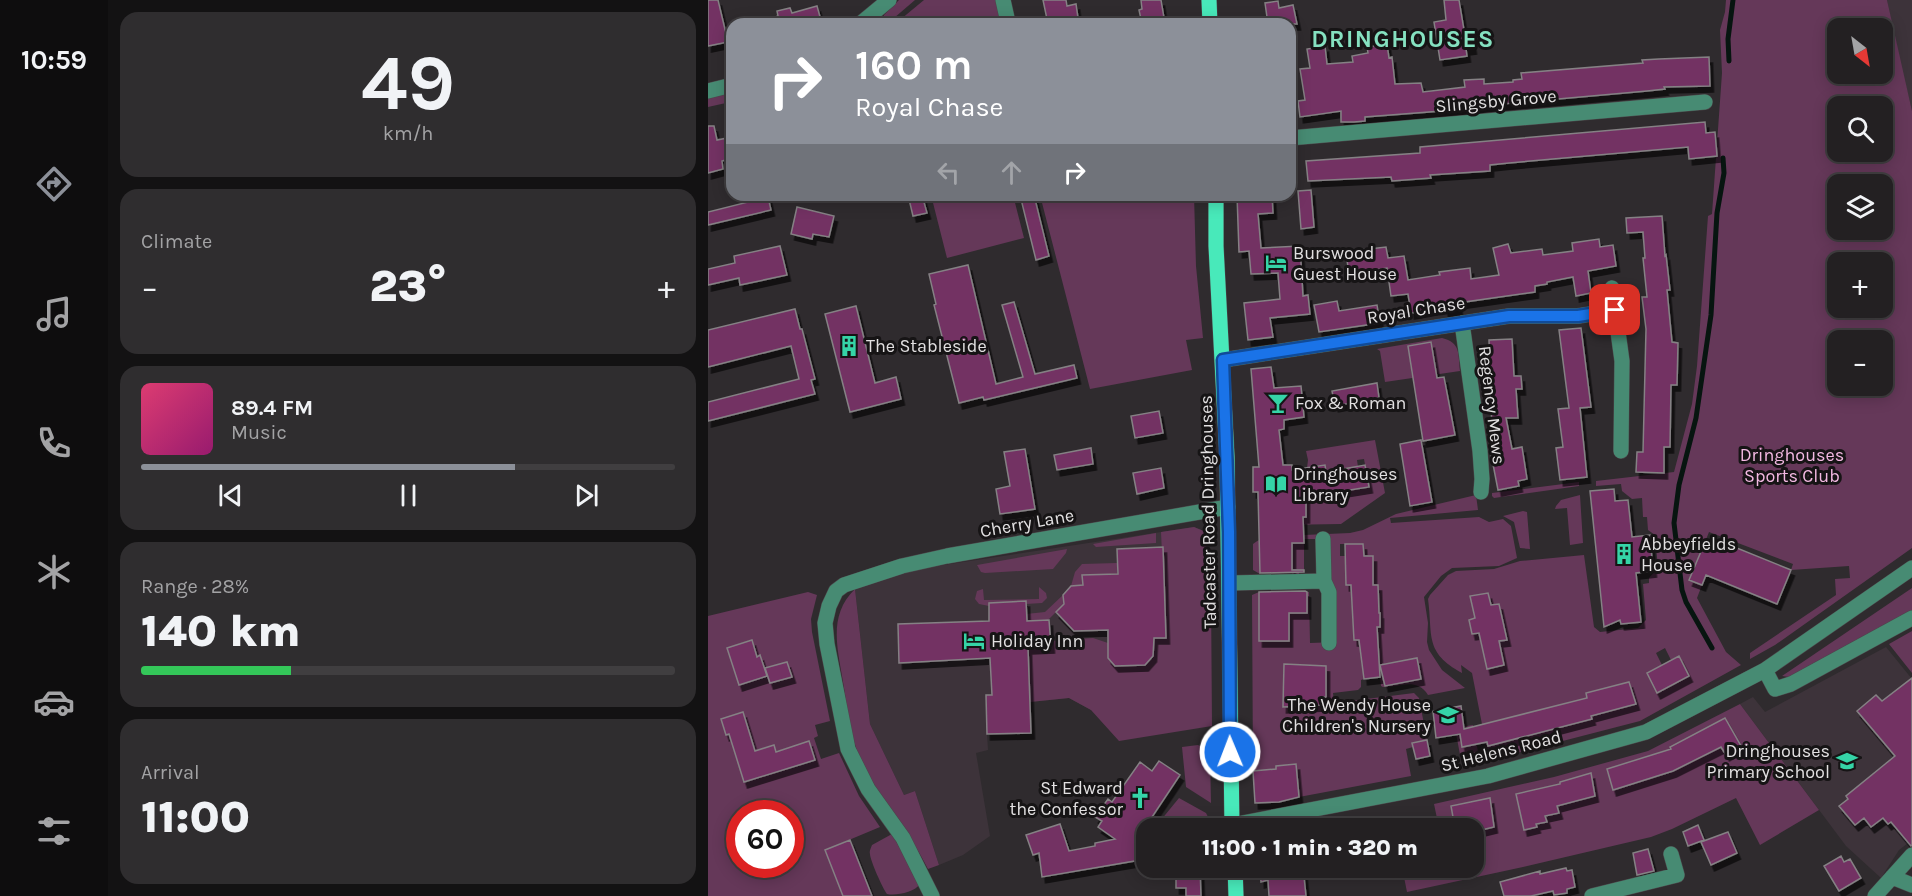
<!DOCTYPE html>
<meta charset="utf-8">
<style>
:root{--surface:#232022;--page:#2f2d2f;--text:#f1f3f6;--muted:#a3a3a5;--line:#403e40;--accent:#8c9099}
body{margin:0;font-family:Karla,sans-serif;background:var(--page);color:var(--text);height:100vh;display:flex;flex-direction:column;font-size:22px;white-space:nowrap}
*{box-sizing:border-box;margin:0}
p{font-size:20px;color:var(--muted)}
.icon{flex:none;width:33px;height:33px;fill:none;stroke:currentColor;stroke-width:2;stroke-linecap:round;stroke-linejoin:round}
.map{position:relative;flex:1;overflow:hidden}
.side{display:flex;flex-direction:column;gap:12px;padding:12px;background:#131213;width:600px}
.side>*{flex:none}
.guide{position:absolute;left:18px;top:18px;width:570px;height:183px;border-radius:18px;box-shadow:0 3px 15px #0003,0 0 0 2px var(--line);background:#8c9099;color:#fff;overflow:hidden}
.needle{width:39px;rotate:149deg}
.fabs{position:absolute;left:1119px;top:18px;display:grid;gap:12px}
.fabs a{display:grid;place-items:center;width:66px;height:66px;border-radius:12px;background:var(--surface);box-shadow:0 3px 15px #0003,0 0 0 2px var(--line);font-size:30px}
.speed{position:absolute;left:18px;top:800px;display:flex;gap:12px;font-size:30px;font-weight:700;text-align:center}
.speed>*{display:grid;place-content:center;width:78px;height:78px;border-radius:50%;background:var(--surface);box-shadow:0 3px 15px #0003,0 0 0 2px var(--line);line-height:1}
.speed .limit{border:9px solid #d22;background:#fff;color:#111}
.pin{position:absolute;display:grid;place-items:center;width:51px;height:51px;color:#fff;margin:-26px;border-radius:12px;box-shadow:0 3px 9px #0006}
.me{position:absolute;width:66px;margin:-33px;rotate:359deg;stroke-linejoin:round;filter:drop-shadow(0 0 4px #0008)}
.turn{display:flex;align-items:center;gap:21px;height:126px;padding:0 30px;font-size:27px}
.turn .icon{width:78px;height:78px;stroke-width:2.5}
.turn b{display:block;font-size:42px;line-height:51px}
.lanes{display:flex;align-items:center;height:57px;padding:0 30px;background:#0003;justify-content:center;gap:30px;direction:ltr}
.lanes .off{opacity:.35}
.big{font-size:45px;font-weight:800;line-height:1.1}
.side .tile{flex:1;display:flex;flex-direction:column;justify-content:center;gap:9px;min-width:0;padding:0 21px;border-radius:18px;background:var(--page)}
.side .dial{align-items:center;gap:0}
.dial b{font-size:78px;line-height:1}
.song{display:flex;align-items:center;gap:18px}
.cover{width:72px;height:72px;border-radius:9px;background:linear-gradient(135deg,hsl(340 70% 55%),hsl(320 70% 35%))}
.played{height:6px;border-radius:3px;background:linear-gradient(90deg,var(--accent) 70%,var(--line) 70%)}
.keys{display:flex;justify-content:space-around;direction:ltr}
.heat{display:flex;justify-content:space-between;align-items:center;font-size:33px;direction:ltr}
.charge{height:9px;border-radius:4px;background:linear-gradient(90deg,#34c759 28%,var(--line) 0)}
.trip{position:absolute;left:428px;top:818px;width:348px;height:60px;border-radius:18px;background:var(--surface);box-shadow:0 3px 15px #0003,0 0 0 2px var(--line);font-weight:800;line-height:60px;text-align:center}
main{display:flex;flex:1;min-height:0}
.tab-bar{display:flex;flex-direction:column;width:108px;justify-content:space-around;align-items:center;background:#0e0d0e;color:var(--muted)}
.tab-bar .icon{width:42px;height:42px}
.tab-bar .active{color:var(--accent)}
.tab-bar b{font-size:27px;color:var(--text)}
.map>svg:first-child{display:block}
</style>
<main>
<nav class="tab-bar">
<b>10:59</b>
<svg class="icon active" aria-label="directions" viewBox="0 0 24 24"><path d="M12 3l9 9-9 9-9-9zM9 14v-3h6M13 9l2 2-2 2"/></svg>
<svg class="icon" aria-label="music" viewBox="0 0 24 24"><path d="M9 18V5l10-2v13"/><circle cx="6" cy="18" r="3"/><circle cx="16" cy="16" r="3"/></svg>
<svg class="icon" aria-label="phone" viewBox="0 0 24 24"><path d="M5 4h4l2 5-3 2q2 4 5 5l2-3 5 2v4C11 20 4 13 5 4z"/></svg>
<svg class="icon" aria-label="climate" viewBox="0 0 24 24"><path d="M12 3v18M4 7l16 10M4 17L20 7"/></svg>
<svg class="icon" aria-label="car" viewBox="0 0 24 24"><path d="M5 17H2v-5l4-1 3-4h7l3 4 3 1v5h-3M9 17h6M6 11h13"/><circle cx="7" cy="17" r="2"/><circle cx="17" cy="17" r="2"/></svg>
<svg class="icon" aria-label="filters" viewBox="0 0 24 24"><path d="M4 7h16M4 17h16"/><circle cx="9" cy="7" r="2"/><circle cx="15" cy="17" r="2"/></svg>
</nav>
<section class="side">
<div class="tile dial"><b>49</b><p>km/h</p></div>
<div class="tile"><p>Climate</p>
<div class="heat"><a>−</a><b class="big">23°</b><a>+</a></div>
</div>
<div class="tile">
<div class="song"><i class="cover"></i><div><b>89.4 FM</b><p>Music</p></div></div>
<div class="played"></div>
<div class="keys"><svg class="icon" aria-label="previous" viewBox="0 0 24 24"><path d="M18 5L8 12l10 7zM5 5v14"/></svg><svg class="icon" aria-label="pause" viewBox="0 0 24 24"><path d="M8 5v14M16 5v14"/></svg><svg class="icon" aria-label="next" viewBox="0 0 24 24"><path d="M6 5l10 7-10 7zM19 5v14"/></svg></div>
</div>
<div class="tile"><p>Range · 28%</p><b class="big">140 km</b><div class="charge"></div></div>
<div class="tile"><p>Arrival</p><b class="big">11:00</b></div>
</section>
<div class="map">
<svg width="1204" height="896" viewBox="0 0 1204 896">
<defs>
<filter id="shadow"><feDropShadow dx="3.5" dy="6" stdDeviation="0" flood-color="#0009"/></filter>
</defs>
<rect width="100%" height="100%" fill="#2f2b2e"/>
<path fill="#3d333a" d="M1179 0H1204V111L1194 71Z
M486 527 498 532 499 593H503V688L383 710 361 698 322 702 323 733 279 734 280 750 268 753 282 836 255 855 231 865 207 791 196 795 162 724 147 589 194 573 222 567Z
M1178 647 1204 679V840L1191 850 1173 878 1138 846 1032 704 1045 697 1057 712Z"/>
<path fill="#653859" fill-rule="evenodd" d="M191 0H207L179 24H174L176 15Z
M216 0H290L294 14 291 24H187Z
M1018 0H1179L1204 111V548L1067 645 1042 659V653L1128 595 1127 579 1142 578 1141 566 1083 570 1085 564 1001 532 982 580 994 585 989 598 1018 652 1033 665 932 721 781 760 764 673 753 665 754 673C716 652 725 636 720 599L722 595 740 575 748 571 786 569 812 561 876 555 886 627 892 632 930 628 938 620 935 584 941 583V578L950 568 947 535 940 530 939 517H935L934 498 924 499 914 491 913 484 888 486V481L966 472 984 404 989 366 1000 216 1004 214 1014 73 1012 30 1017 12ZM1130 28H1174V74H1130ZM1130 106H1174V152H1130ZM1130 184H1174V230H1130ZM1130 262H1174V308H1130ZM1130 340H1174V386H1130ZM780 593 783 605 791 604 798 640 791 641 796 665 780 669 771 633 764 634 761 620 767 618 762 597ZM957 648 963 660 971 656 981 676 949 693 939 673 954 665 948 653Z
M16 94 18 103 0 107V98Z
M223 195H305L316 238 239 258Z
M332 195H486L488 266 495 338 478 340 484 370 382 389Z
M734 338C753 343 750 353 752 371L677 382 672 351 669 349ZM723 342 728 371 704 375 700 346Z
M667 440 677 493 633 524 571 525V492H596L600 460 598 451ZM656 459 661 487 608 495 603 467 617 465 618 472 650 467 649 460ZM578 506H598V516L579 517Z
M871 482V486L786 498 784 496V493Z
M768 495 770 510 682 518 683 523 771 517 781 522 795 519 803 526 809 558 791 566 744 568 733 576 716 597 720 623 719 642 721 650 734 670 757 688 720 695C709 677 691 687 675 687L673 686 670 659 654 661 656 679 653 680V687L650 690 625 693 626 703 706 693 711 698 719 740 705 743V747L698 749 703 776 591 797 588 764 568 766V769L545 771 544 595 551 592V641H581V613H599V592H601L602 643 629 642V612L621 579 623 539H596V535L642 533 655 530 688 514ZM632 544H655L656 556H665V585H670L671 613 672 614V627H669L668 640H646L643 585H638V556H632ZM709 658 713 678 677 686 673 669 677 664ZM576 665 618 666V696L613 697V705L575 707Z
M872 495 875 543 862 545 859 508 847 509 848 506 853 500Z
M815 511 819 512 822 549 812 548 806 522 795 516Z
M486 527 498 532 499 593H503L504 726 411 741 383 710 361 698 322 702 320 648 343 647V641L385 638 400 643V658L407 666 437 665 445 656 446 638H458L453 532Z
M448 533V543L388 547 385 544Z
M588 536 589 543H596V570H591V574H584V538L552 540V574L545 570V544C557 534 574 536 588 536Z
M359 549 358 553 345 569 277 573 273 572 269 565Z
M409 563V574L375 585 363 586 367 572 374 564Z
M331 587 338 593 339 598 334 603 318 604 317 601 281 603V606L271 604 267 599 269 591 275 589 276 600 331 599Z
M1204 588V613C1163 634 1121 654 1081 677L1074 676Z
M147 589 162 724 196 795 207 791 231 865 220 869C201 830 171 799 153 760 142 737 140 713 136 688 131 653 118 617 147 589Z
M100 592 109 595 103 619 104 632 122 721 107 725 110 736 106 738 113 759 131 753 151 796 172 827 117 850 135 896H0V616ZM43 640 49 657 52 656 54 678 31 685 19 648ZM79 662 83 677 62 683 58 668ZM35 712 47 751 66 745 68 752 101 741 107 760 37 782 21 734H18L13 719ZM32 813H82V864H32Z
M355 595 356 604 340 620 319 621 318 614 337 612Z
M1204 631V673L1181 644Z
M1032 704 1111 810 1052 845 1028 798 964 829 943 837 815 867 699 892 694 867H765V828H731L726 804 846 777 940 751Z
M765 725 771 757 753 760 747 728Z
M490 745 498 749 502 755 503 803 478 787 474 747Z
M471 798 498 813 500 817 497 819 475 818 463 822 453 820Z
M184 834 212 884C207 892 188 896 179 894 175 889 162 860 162 854 161 851 163 848 164 845Z"/>
<g fill="none" stroke-linecap="round" stroke-linejoin="round">
<path stroke="#071510" stroke-width="5" d="M1021 61 1020 39 1025 0
M1004 648 978 602 974 590 966 523 971 485 988 418 1003 315 1009 213 1016 173 1015 158"/>
</g>
<path fill="#733064" stroke="#858184" stroke-width="1.5" filter="url(#shadow)" d="M0 0H10L20 42 0 46Z
M335 0H358L359 6 368 4 370 18 362 20 363 24H340Z
M433 0H453L457 24H434L431 10 434 9Z
M736 0H751L757 36 763 35 765 48 758 49 759 56 732 60 726 22 738 20Z
M570 1 571 8 585 5 589 24H560L557 3Z
M109 6 114 24H58V20L70 16 69 11 82 8 84 13Z
M679 44 681 58 684 57 687 84 713 83 715 92 757 87 756 80 776 79V84L805 82V80L814 79 813 73 935 63 934 60 951 59 1001 57 1002 86 956 87 957 89 939 91 772 106V108L657 117V121L646 122H633V111L592 117 590 101 597 100 592 69 602 68 599 49 617 46 619 64 645 62 644 56 660 53 659 47Z
M997 122 998 133 1007 132 1009 156 981 159 980 147 801 163 782 165V171L722 175 723 178 684 181 683 177 600 181 598 161 712 153V147Z
M0 126H6L9 140 24 137V158L14 161 15 169 0 173Z
M603 190 606 227 593 229 590 191Z
M200 195H214L219 213 205 216Z
M312 195H326L341 256 328 260Z
M529 195H564L565 213 550 214 553 248 592 246 595 296 600 295 602 314 562 318 565 337 540 340 536 303 572 299 570 273 543 274 541 251 531 252Z
M60 197 63 210 0 225V212Z
M89 207 126 216 121 237 105 234 104 239 83 234Z
M954 216 957 256 958 255 962 290H959L964 342 970 343 969 385H963L962 447H956V473L928 472 929 452H935L938 329 934 297H939L935 258H937L935 232 919 233 918 218Z
M891 239 892 247 905 245 908 266 880 271 883 293 868 296 865 277 839 282V284L827 286V292L750 303 751 309 737 311 736 307 703 313 700 294 683 296 679 268 641 274 639 260 654 257 653 250 678 247 680 258 696 256 700 280 732 275 731 272 762 268 763 279 791 275 785 248 800 244 803 253 834 249 835 255 865 251 864 243Z
M72 246 79 275 32 285 31 278 0 285V269L27 263 26 256Z
M260 265 288 384 315 377 294 305 306 302 327 374 366 365 369 378 276 400 275 397 251 403 226 305 228 304 221 274Z
M629 301 631 311 669 305 672 323 611 332 606 305Z
M148 306 167 383 188 377 193 399 142 412 117 314Z
M87 309 92 329H94L107 379 103 380 107 394 0 421V402L91 379 83 346 0 367V330Z
M873 328 883 407 872 408 879 477 852 480 848 448 855 447 850 409 861 408 851 330Z
M804 339 806 376H813L814 389H808L810 418H798L804 449 814 447 819 479 810 481 811 486 790 490 783 454 787 453 784 432 781 340Z
M723 342 729 378 736 377 747 435 715 441 700 346Z
M563 367 566 388 593 386 596 417 576 420V429L571 430 575 465H584V470L617 465 618 472 657 465 661 487 598 497V517H595L596 543H584V570H596V572L552 573 550 492H545V467H551L543 369Z
M669 383 671 398 627 406 624 391Z
M451 411 455 433 427 438 423 416Z
M713 440 724 502 702 506 692 444Z
M383 448 385 464 349 470 346 455Z
M317 449 327 509 292 514 288 489 302 486 296 452Z
M453 468 456 488 429 494 425 473Z
M906 489 907 501 920 500 924 537 942 535 945 571 928 573 933 622 913 624 912 620 896 627 882 491Z
M997 542 1011 548 1014 542 1083 570 1069 604 998 575 994 585 981 580Z
M637 544H655L656 556H665V585H670L671 613H672V627H669L672 677 656 679 651 640H646L643 585H638Z
M455 547 458 638H446L445 656 437 665 407 666 400 658V630L366 631 348 612 356 604 355 595 363 586 375 585 374 575 410 574 409 549Z
M597 591 599 592V613H581V641H551V592Z
M780 593 783 605 791 604 799 640 791 641 796 665 779 669 771 633 764 634 761 620 767 618 762 596Z
M318 601 319 621 341 620 343 647 320 648 323 733 279 734 278 695H284L282 658 191 663 190 624 281 621V603Z
M44 640 49 657 52 655 59 676 31 685 19 648Z
M971 656 981 676 949 693 939 673Z
M709 658 713 679 677 686 672 665Z
M79 662 84 677 62 683 57 668Z
M576 664 618 666V697H613L614 705 575 707Z
M1204 678V845L1203 846 1183 822 1180 824 1175 818 1163 827 1156 818 1147 825 1131 806 1140 799 1138 796 1187 756 1149 711 1168 695 1174 701Z
M921 682 928 704 883 716 884 719 780 746 779 742 754 747 752 734 728 738 725 711 753 706 756 729 879 698 878 693Z
M35 712 47 751 66 745 68 752 101 741 107 760 36 782 21 734 18 735 13 719Z
M1017 718 1033 746 1018 755 1013 747 965 771 905 790 899 769 963 749 962 747Z
M719 740 722 756 708 759 704 743Z
M451 761 472 775 438 826V859L334 877 331 853 325 855 318 835 352 824 361 851 387 846V843L407 839 390 827 394 821 387 817 400 799 404 802 432 762 444 771Z
M588 764 591 797 571 802 547 803 545 771 568 769V766Z
M883 773 887 796 849 806 851 813 837 816 839 822 828 824 829 827 816 830 808 794 852 784V782Z
M782 798 786 827 765 832V828H747L743 806Z
M990 825 996 840 980 846 975 832Z
M1020 832 1029 853 1003 865 993 842Z
M142 840 164 896H135L117 850Z
M940 849 946 871 929 875 925 853Z
M1133 856 1136 862 1142 859 1153 878 1131 891 1116 866Z
M468 867H492L493 896H478V888H468Z
M552 867H595L598 896H561L560 880 553 882Z
M858 868 859 871 864 870 867 887 859 889V893L846 895 845 891 823 896H796L792 882 832 871V874Z"/>
<g fill="none" stroke-linecap="round" stroke-linejoin="round">
<defs>
<path id="minor" d="M295 0 299 18 297 24
M152 24 181 0
M0 91 24 85
M582 138 997 102
M904 288 914 361 913 451
M754 323 772 451 774 479 773 492
M515 360 801 316H870L907 310
M615 539 616 581 621 592V643
M522 583 616 581
M1057 670 1067 689 1083 684 1204 618
M524 825 780 776 938 732 1057 670 1204 568
M1184 877 1204 885
M224 896 195 838 160 789 140 749 119 644 117 623 121 606 128 591 136 585 194 566 239 556 520 507
M884 896 969 875 963 854
M1167 896 1204 855"/>
<path id="major" d="M501 0 502 24
M508 195V246L519 457 524 828
M527 867 528 896"/>
</defs>
<use href="#minor" stroke="#4c484b" stroke-width="16"/>
<use href="#major" stroke="#4c484b" stroke-width="16"/>
<use href="#minor" stroke="#478b73" stroke-width="15"/>
<use href="#major" stroke="#48e9ba" stroke-width="15"/>
</g>
<g fill="none" stroke-linecap="round" stroke-linejoin="round">
<defs>
<path id="route" d="M522 752 521 532 515 360 801 316H870L907 310"/>
</defs>
<use href="#route" stroke="#114b97" stroke-width="15"/>
<use href="#route" stroke="#1a73e8" stroke-width="10"/>
</g>
<defs>
<symbol id="hotel-bare" viewBox="-9 -9 18 18"><path d="M-6-4.5h1.5V1H6V5H4.5V3h-9V5H-6ZM-4 0a1.8 1.8 0 1 1 3.6 0ZM.5 0V-2.5h3Q6-2.5 6 0Z" fill="#35d4a7" stroke="#161415" stroke-width="2.5" paint-order="stroke"/></symbol>
<symbol id="building-bare" viewBox="-9 -9 18 18"><path d="M-4-6H4V6H1V3H-1V6H-4ZM-2.5-4.3h1.7v1.8h-1.7ZM.8-4.3h1.7v1.8H.8ZM-2.5-1h1.7V.8h-1.7ZM.8-1h1.7V.8H.8Z" fill="#35d4a7" stroke="#161415" stroke-width="2.5" paint-order="stroke"/></symbol>
<symbol id="bar-bare" viewBox="-9 -9 18 18"><path d="M-6-5H6L.8 .8V4.5H3.5V6h-7V4.5H-.8V.8Z" fill="#35d4a7" stroke="#161415" stroke-width="2.5" paint-order="stroke"/></symbol>
<symbol id="library-bare" viewBox="-9 -9 18 18"><path d="M-6-4Q-3-5.5-.7-3.5V5Q-3 3-6 4ZM6-4Q3-5.5 .7-3.5V5Q3 3 6 4Z" fill="#35d4a7" stroke="#161415" stroke-width="2.5" paint-order="stroke"/></symbol>
<symbol id="school-bare" viewBox="-9 -9 18 18"><path d="M0-5L7-2L0 1L-7-2ZM-4 1L0 2.5L4 1V4Q0 6-4 4Z" fill="#35d4a7" stroke="#161415" stroke-width="2.5" paint-order="stroke"/></symbol>
<symbol id="church-bare" viewBox="-9 -9 18 18"><path d="M-1.2-6h2.4v3.5h3.3v2.4h-3.3V6h-2.4V-.1h-3.3v-2.4h3.3Z" fill="#35d4a7" stroke="#161415" stroke-width="2.5" paint-order="stroke"/></symbol>
</defs>
<g fill-rule="evenodd">
<use href="#hotel-bare" x="553" y="248" width="30" height="30"/>
<use href="#building-bare" x="126" y="331" width="30" height="30"/>
<use href="#bar-bare" x="555" y="388" width="30" height="30"/>
<use href="#library-bare" x="553" y="469" width="30" height="30"/>
<use href="#building-bare" x="901" y="539" width="30" height="30"/>
<use href="#hotel-bare" x="251" y="626" width="30" height="30"/>
<use href="#school-bare" x="725" y="700" width="30" height="30"/>
<use href="#school-bare" x="1124" y="746" width="30" height="30"/>
<use href="#church-bare" x="417" y="783" width="30" height="30"/>
</g>
<g text-anchor="middle" dominant-baseline="central" stroke-width="6" stroke-linejoin="round" paint-order="stroke">
<g font-size="18" fill="#e2e0e1" stroke="#161415">
<text transform="translate(788 101) rotate(-5)">Slingsby Grove</text>
<text transform="translate(708 310) rotate(-9)">Royal Chase</text>
<text transform="translate(784 405) rotate(83)">Regency Mews</text>
<text transform="translate(500 512) rotate(-91)">Tadcaster Road Dringhouses</text>
<text transform="translate(319 523) rotate(-10)">Cherry Lane</text>
<text transform="translate(793 751) rotate(-14)">St Helens Road</text>
</g>
<g font-size="18" fill="#e2e0e1" stroke="#161415" text-anchor="start">
<text x="585" y="253">Burswood<tspan x="585" dy="21">Guest House</tspan></text>
<text x="158" y="346">The Stableside</text>
<text x="587" y="403">Fox &amp; Roman</text>
<text x="585" y="474">Dringhouses<tspan x="585" dy="21">Library</tspan></text>
<text x="933" y="544">Abbeyfields<tspan x="933" dy="21">House</tspan></text>
<text x="283" y="641">Holiday Inn</text>
<text x="723" y="705" text-anchor="end">The Wendy House<tspan x="723" dy="21">Children's Nursery</tspan></text>
<text x="1122" y="751" text-anchor="end">Dringhouses<tspan x="1122" dy="21">Primary School</tspan></text>
<text x="415" y="788" text-anchor="end">St Edward<tspan x="415" dy="21">the Confessor</tspan></text>
</g>
<g font-size="18" fill="#f4b9e3" stroke="#161415">
<text x="1084" y="455">Dringhouses<tspan x="1084" dy="21">Sports Club</tspan></text>
</g>
<g font-size="24" font-weight="bold" letter-spacing="1.5" fill="#85e1c0" stroke="#161415">
<text x="695" y="39">DRINGHOUSES</text>
</g>
</g>
</svg>
<div class="fabs">
<a><svg class="needle" viewBox="-14 -14 28 28"><path d="M0-13l5 13h-10z" fill="#e53935"/><path d="M0 13l5-13h-10z" fill="#a3a3a5"/></svg></a>
<a><svg class="icon" aria-label="search" viewBox="0 0 24 24"><circle cx="10" cy="10" r="6"/><path d="M15 15l6 6"/></svg></a>
<a><svg class="icon" aria-label="layers" viewBox="0 0 24 24"><path d="M12 4l9 5-9 5-9-5zM3 14l9 5 9-5"/></svg></a>
<a>+</a>
<a>−</a>
</div>
<div class="speed"><div class="limit">60</div></div>
<div class="pin" style="left:907px;top:310px;background:#d93025"><svg class="icon" aria-label="arrive" viewBox="0 0 24 24"><path d="M6 21V4h12l-3 4 3 4H6"/></svg></div>
<svg class="me" style="left:522px;top:752px" viewBox="-20 -20 40 40"><circle r="17" fill="#1a73e8" stroke="#fff" stroke-width="3"/><path d="M0-11L8 9 0 5-8 9z" fill="#fff"/></svg>
<div class="trip">11:00 · 1 min · 320 m</div>
<div class="guide">
<div class="turn"><svg class="icon" aria-label="right" viewBox="0 0 24 24"><path d="M7 20v-9h11M14 6l5 5-5 5"/></svg><div><b>160 m</b>Royal Chase</div></div>
<div class="lanes"><svg class="icon off" aria-label="left" viewBox="0 0 24 24"><path d="M17 20v-9H6M10 6l-5 5 5 5"/></svg><svg class="icon off" aria-label="ahead" viewBox="0 0 24 24"><path d="M12 20V5M6 11l6-6 6 6"/></svg><svg class="icon" aria-label="right" viewBox="0 0 24 24"><path d="M7 20v-9h11M14 6l5 5-5 5"/></svg></div>
</div>
</div>
</main>
